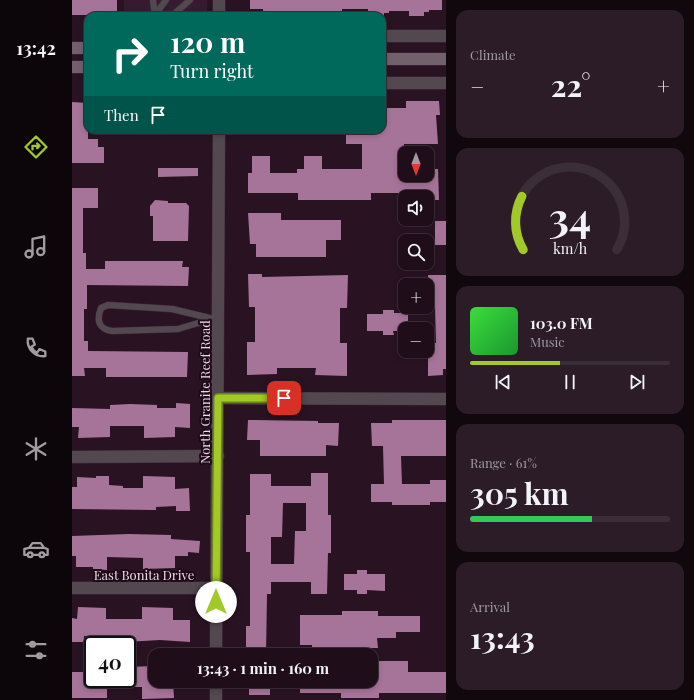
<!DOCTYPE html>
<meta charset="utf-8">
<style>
:root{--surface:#1f0e1a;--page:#2c1c27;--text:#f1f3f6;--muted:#a19ca2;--line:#3c2e39;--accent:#a2c928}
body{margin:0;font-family:"Playfair Display",serif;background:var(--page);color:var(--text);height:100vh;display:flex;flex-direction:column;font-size:15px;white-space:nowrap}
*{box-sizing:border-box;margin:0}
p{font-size:13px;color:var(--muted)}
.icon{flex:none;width:22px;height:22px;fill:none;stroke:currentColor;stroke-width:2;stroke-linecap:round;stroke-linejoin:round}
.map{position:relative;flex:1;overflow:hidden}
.side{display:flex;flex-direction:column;gap:10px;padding:10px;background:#11080e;width:248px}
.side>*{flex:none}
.guide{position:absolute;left:12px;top:12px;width:302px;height:122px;border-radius:12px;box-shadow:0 2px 6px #0003,0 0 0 1px var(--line);background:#00695c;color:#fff;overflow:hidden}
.needle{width:26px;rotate:180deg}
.buttons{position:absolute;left:326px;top:146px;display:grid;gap:8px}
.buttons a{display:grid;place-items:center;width:36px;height:36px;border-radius:8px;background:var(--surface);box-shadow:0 2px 6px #0003,0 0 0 1px var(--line);font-size:20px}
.speed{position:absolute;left:12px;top:636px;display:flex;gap:8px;font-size:20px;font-weight:700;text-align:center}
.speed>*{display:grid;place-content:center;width:52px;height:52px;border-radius:50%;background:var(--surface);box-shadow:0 2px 6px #0003,0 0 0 1px var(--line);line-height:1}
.speed .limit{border:2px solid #111;border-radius:6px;background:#fff;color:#111}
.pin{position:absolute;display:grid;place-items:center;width:34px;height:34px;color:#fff;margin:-17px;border-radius:8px;box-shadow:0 2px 6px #0006}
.me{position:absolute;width:44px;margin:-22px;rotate:0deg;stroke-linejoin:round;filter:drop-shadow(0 0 3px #0008)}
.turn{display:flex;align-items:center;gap:14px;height:84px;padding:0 20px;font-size:18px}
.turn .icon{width:52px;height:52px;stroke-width:2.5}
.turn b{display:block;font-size:28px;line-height:34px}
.then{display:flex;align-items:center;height:38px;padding:0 20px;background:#0003;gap:8px;font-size:15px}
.big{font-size:30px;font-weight:700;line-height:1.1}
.side .widget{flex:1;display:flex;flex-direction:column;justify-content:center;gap:6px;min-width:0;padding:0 14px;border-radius:12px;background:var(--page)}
.side .dial{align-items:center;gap:0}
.dial svg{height:104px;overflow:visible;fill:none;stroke:var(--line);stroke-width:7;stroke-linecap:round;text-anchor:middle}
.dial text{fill:var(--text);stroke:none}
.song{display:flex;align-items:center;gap:12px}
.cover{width:48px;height:48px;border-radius:6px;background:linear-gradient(135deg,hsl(120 70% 55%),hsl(130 70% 35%))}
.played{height:4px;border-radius:2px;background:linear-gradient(90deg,var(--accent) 45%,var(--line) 45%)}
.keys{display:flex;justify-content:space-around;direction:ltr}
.heat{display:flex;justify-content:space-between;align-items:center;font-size:22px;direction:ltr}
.charge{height:6px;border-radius:3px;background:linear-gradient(90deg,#34c759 61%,var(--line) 0)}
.trip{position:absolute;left:76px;top:648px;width:230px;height:40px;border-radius:12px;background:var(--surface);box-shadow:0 2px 6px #0003,0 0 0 1px var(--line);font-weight:700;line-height:40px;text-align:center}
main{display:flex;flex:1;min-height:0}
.menu{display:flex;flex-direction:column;width:72px;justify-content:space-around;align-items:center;background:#0c060a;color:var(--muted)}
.menu .icon{width:28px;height:28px}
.menu .on{color:var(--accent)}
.menu b{font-size:18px;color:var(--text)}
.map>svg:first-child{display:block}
</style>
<main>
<nav class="menu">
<b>13:42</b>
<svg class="icon on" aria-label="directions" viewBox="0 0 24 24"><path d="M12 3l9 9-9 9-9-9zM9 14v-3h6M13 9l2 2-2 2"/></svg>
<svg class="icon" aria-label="music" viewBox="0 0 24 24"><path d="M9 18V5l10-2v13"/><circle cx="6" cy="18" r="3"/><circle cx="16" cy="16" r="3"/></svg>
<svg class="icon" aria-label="phone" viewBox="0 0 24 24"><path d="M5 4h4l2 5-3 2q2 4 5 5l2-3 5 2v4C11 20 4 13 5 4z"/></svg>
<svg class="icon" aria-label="climate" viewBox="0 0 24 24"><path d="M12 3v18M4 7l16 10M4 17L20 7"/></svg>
<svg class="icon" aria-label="car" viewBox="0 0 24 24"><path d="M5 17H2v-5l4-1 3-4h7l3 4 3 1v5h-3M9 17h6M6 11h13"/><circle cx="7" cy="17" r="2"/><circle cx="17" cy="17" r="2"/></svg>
<svg class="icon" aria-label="filters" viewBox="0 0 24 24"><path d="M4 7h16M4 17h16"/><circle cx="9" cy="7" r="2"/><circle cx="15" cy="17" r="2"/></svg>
</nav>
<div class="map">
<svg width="374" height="700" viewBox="0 0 374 700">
<rect width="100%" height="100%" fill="#291323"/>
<path fill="#361b30" d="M52 0H135V16H52Z"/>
<path fill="#a77499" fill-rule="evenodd" d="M0 0H45V15H0Z
M178 0H370V10H357V12H352V16H337V11H317V13H312V16H296V9H270V16H256V11H238V13H233V16H197V11H191V9H178Z
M334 101H367L368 115H364L366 144H332L333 175H355V169H366L367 200H355V197H334V193H299V200H226V193H176V173H180V156H198V173H225V169H232V156H250V169H290V144H274V130H310V108H334Z
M0 102 16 103V139H26V147H32V163H0Z
M86 168H126V176L86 177Z
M0 188H26V208H11V253H14V269H33V261H111L110 267H117L116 286 15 285V309H12V341H16V351L116 352 115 377H34V368H12L13 376H0Z
M83 200 96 201V203H114L117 206 116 241H81V216H78V206Z
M176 213H209V220H269V240H254V257H184V244H178Z
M363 221H374V245H363Z
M176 274H190V277L276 275 275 308H268V343H275V376L243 375 244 368H205V374L175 375V342H183V307H177Z
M356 275H374V369H371V375L356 376V343H364L363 307 357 308Z
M311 310H322V313H336V329H333V331H321L322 335H311V331H295V314H311Z
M104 403 118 404V428L103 427V437L72 438V426H38V437L6 438 7 427H0V408L38 409V405L58 404 85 405V408H104Z
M176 420 246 421V423H267L266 446 254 445V456H188V440H175Z
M320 420H374V456H329L330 484H358V480H374V502H358V505H320V502H299V484H312L311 446H300L299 423H320Z
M239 473H256V515H259V553H256L255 594H239V582H199V594H195L194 655H174V626H178V552H174V515H178V474H199V486H239ZM211 503H234V531H223L222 564H199V537H210Z
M24 476H37V485L51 486V488H71V476L103 477V489L117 488 118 511H104V506L84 507V510L0 509V487H5V477L24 478Z
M57 534 99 535V539L128 541 127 553 116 552V556H103V568L71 569V558L35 557V570L21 569V567H4V556H0V536Z
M285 570H295V574H313V591L295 590V594H285V590H272V574H285Z
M6 607 34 608V619H70V607L101 608V620H118V642L88 640 35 643V637L12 636V642H0V618L5 619Z
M270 611H306V616H348V632H324V638H305L306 648H240V645H228V615H270Z
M299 661H336V672H374V693H307V698H269V693H228V681H299Z
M83 666V681H101L102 698 70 699V687H35V698H0V672H17V679H56L55 667Z
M177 681H194V684H198V695H177Z"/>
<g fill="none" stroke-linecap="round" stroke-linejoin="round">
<defs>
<path id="service" d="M81 0 83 16
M83 15 102 14 118 0
M83 15 94 0
M36 305 100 309 146 320 126 323 106 329 40 331C27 329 24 321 29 308Z"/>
<path id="minor" d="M310 36H374
M310 83H374
M146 398 374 399
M0 457 146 456
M0 588H145"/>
<path id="tertiary" d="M147 16V0
M144 655 147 130
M144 700V681"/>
<path id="secondary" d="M0 48H16
M310 59H374
M0 67H16"/>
</defs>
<use href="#service" stroke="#442f3e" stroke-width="7"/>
<use href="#minor" stroke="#442f3e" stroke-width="13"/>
<use href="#tertiary" stroke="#442f3e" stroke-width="13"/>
<use href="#secondary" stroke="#442f3e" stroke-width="13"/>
<use href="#service" stroke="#534850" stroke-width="6"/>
<use href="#minor" stroke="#534850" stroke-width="12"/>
<use href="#tertiary" stroke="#534850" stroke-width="12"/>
<use href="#secondary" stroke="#73606d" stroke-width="12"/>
</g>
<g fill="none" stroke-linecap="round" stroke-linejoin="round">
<defs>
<path id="route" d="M144 602 146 398H212"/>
</defs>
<use href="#route" stroke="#69831a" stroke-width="10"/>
<use href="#route" stroke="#a2c928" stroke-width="7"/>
</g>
<g text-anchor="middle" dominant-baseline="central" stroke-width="4" stroke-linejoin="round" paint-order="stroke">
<g font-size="13" fill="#e9dae4" stroke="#1f0a1a">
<text transform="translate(132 392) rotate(-90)">North Granite Reef Road</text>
<text x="72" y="574">East Bonita Drive</text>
</g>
</g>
</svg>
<div class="buttons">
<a><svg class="needle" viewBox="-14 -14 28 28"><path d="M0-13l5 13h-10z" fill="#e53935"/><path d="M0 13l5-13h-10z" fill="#a19ca2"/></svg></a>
<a><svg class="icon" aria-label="sound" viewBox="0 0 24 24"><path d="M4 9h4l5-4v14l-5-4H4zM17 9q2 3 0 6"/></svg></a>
<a><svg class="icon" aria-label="search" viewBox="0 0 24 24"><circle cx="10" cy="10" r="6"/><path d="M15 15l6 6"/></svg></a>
<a>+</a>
<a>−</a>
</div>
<div class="speed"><div class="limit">40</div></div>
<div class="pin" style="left:212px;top:398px;background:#d93025"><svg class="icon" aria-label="arrive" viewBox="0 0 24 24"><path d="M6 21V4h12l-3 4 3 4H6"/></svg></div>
<svg class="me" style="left:144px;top:602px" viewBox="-20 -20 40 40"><circle r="19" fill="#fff"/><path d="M0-13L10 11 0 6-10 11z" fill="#a2c928"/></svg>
<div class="trip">13:43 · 1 min · 160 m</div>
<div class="guide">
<div class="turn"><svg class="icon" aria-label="right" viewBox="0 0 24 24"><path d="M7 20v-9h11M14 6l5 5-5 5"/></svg><div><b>120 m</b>Turn right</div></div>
<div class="then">Then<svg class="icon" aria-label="arrive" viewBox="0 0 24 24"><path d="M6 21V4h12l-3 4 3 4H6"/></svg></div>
</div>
</div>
<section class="side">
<div class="widget"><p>Climate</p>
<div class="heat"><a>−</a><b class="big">22°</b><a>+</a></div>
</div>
<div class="widget dial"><svg viewBox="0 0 100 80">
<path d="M14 69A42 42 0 1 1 86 69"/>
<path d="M14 69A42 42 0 0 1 13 28" stroke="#a2c928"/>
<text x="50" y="56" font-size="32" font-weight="700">34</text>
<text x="50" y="72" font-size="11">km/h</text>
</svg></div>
<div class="widget">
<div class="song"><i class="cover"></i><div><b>103.0 FM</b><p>Music</p></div></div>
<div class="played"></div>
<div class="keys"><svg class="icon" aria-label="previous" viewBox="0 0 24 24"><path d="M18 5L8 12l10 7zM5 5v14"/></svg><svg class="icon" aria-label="pause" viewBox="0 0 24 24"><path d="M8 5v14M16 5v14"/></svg><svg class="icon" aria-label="next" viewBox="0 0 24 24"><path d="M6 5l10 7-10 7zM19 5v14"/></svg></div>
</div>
<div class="widget"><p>Range · 61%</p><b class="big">305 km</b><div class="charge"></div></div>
<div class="widget"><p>Arrival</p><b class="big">13:43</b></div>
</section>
</main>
